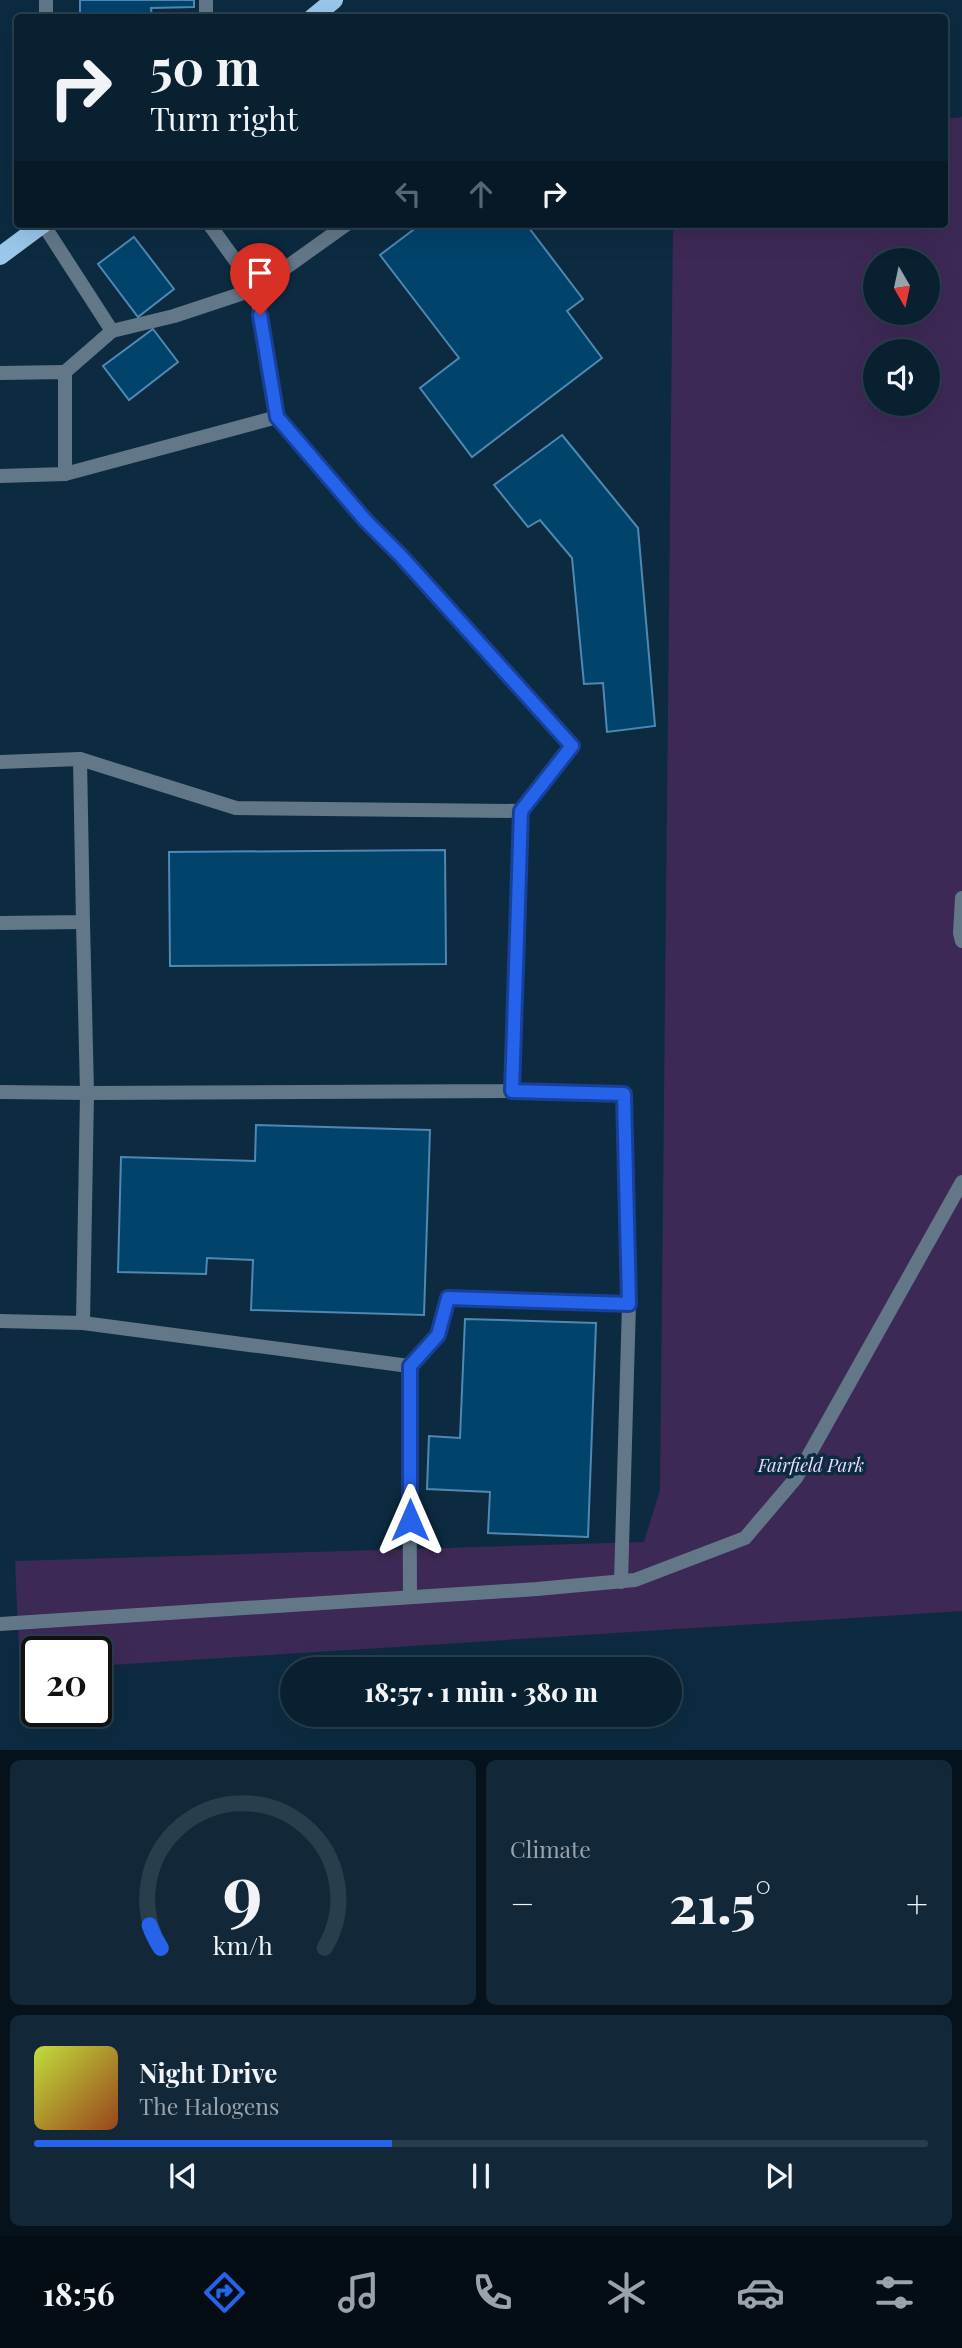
<!DOCTYPE html>
<html lang="en">
<head>
<meta charset="utf-8">
<style>
	body { margin:0; font-family:"Playfair Display",serif; background:#122839; color:#f1f3f6; height:100vh; display:flex; flex-direction:column; font-size:26px; white-space:nowrap }
	* { box-sizing:border-box; margin:0 }
	p { font-size:23px; color:#99a3ab }
	.icon { flex:none; width:38px; height:38px; fill:none; stroke:currentColor; stroke-width:2; stroke-linecap:round; stroke-linejoin:round }
	.map { position:relative; height:1750px; overflow:hidden }
	.sheet { display:flex; flex-direction:column; gap:10px; padding:10px; background:#05121b; flex:1 }
	.sheet>* { flex:none }
	.guide { position:absolute; left:14px; top:14px; width:934px; height:214px; border-radius:7px; box-shadow:0 7px 28px #0002,0 0 0 2px #293e4d; background:#092031; color:#f1f3f6; overflow:hidden }
	.needle { width:46px; rotate:171deg }
	.tools { position:absolute; left:863px; top:248px; display:grid; gap:14px }
	.tools a { display:grid; place-items:center; width:77px; height:77px; border-radius:50%; background:#092031; box-shadow:0 7px 28px #0002,0 0 0 2px #293e4d; font-size:35px }
	.speed { position:absolute; left:21px; top:1636px; display:flex; gap:14px; font-size:35px; font-weight:700; text-align:center }
	.speed>* { display:grid; place-content:center; width:91px; height:91px; border-radius:50%; background:#092031; box-shadow:0 7px 28px #0002,0 0 0 2px #293e4d; line-height:1 }
	.speed .limit { border:4px solid #111; border-radius:10px; background:#fff; color:#111 }
	.pin { position:absolute; display:grid; place-items:center; width:60px; height:60px; color:#fff; margin:-72px -30px; border-radius:50% 50% 50% 0; rotate:-45deg; box-shadow:0 0 7px #0007 }
	.pin .icon { rotate:45deg }
	.me { position:absolute; width:77px; margin:-38px; rotate:0deg; stroke-linejoin:round; filter:drop-shadow(0 0 5px #0008) }
	.turn { display:flex; align-items:center; gap:24px; height:147px; padding:0 21px; font-size:32px }
	.turn .icon { width:91px; height:91px; stroke-width:2.5 }
	.turn b { display:block; font-size:49px; line-height:60px }
	.lanes { display:flex; align-items:center; height:66px; padding:0 21px; background:#0003; justify-content:center; gap:35px; direction:ltr }
	.lanes .off { opacity:.35 }
	.big { font-size:52px; font-weight:800; line-height:1.1 }
	.sheet .card { flex:1; display:flex; flex-direction:column; justify-content:center; gap:10px; min-width:0; padding:0 24px; border-radius:10px; background:#122839 }
	.sheet .dial { align-items:center; gap:0 }
	.dial svg { height:182px; overflow:visible; fill:none; stroke:#293e4d; stroke-width:7; stroke-linecap:round; text-anchor:middle }
	.dial text { fill:#f1f3f6; stroke:none }
	.song { display:flex; align-items:center; gap:21px }
	.cover { width:84px; height:84px; border-radius:10px; background:linear-gradient(135deg,hsl(70 70% 55%),hsl(20 70% 35%)) }
	.played { height:7px; border-radius:4px; background:linear-gradient(90deg,#2563eb 40%,#293e4d 40%) }
	.keys { display:flex; justify-content:space-around; direction:ltr }
	.heat { display:flex; justify-content:space-between; align-items:center; font-size:38px; direction:ltr }
	.sheet .tiles { flex:1; display:grid; gap:10px; grid-template-columns:1fr 1fr }
	.card:last-child { grid-column:span 2 }
	.trip { position:absolute; left:280px; top:1657px; width:402px; height:70px; border-radius:35px; background:#092031; box-shadow:0 7px 28px #0002,0 0 0 2px #293e4d; font-weight:800; line-height:70px; text-align:center }
	.menu { display:flex; height:112px; justify-content:space-around; align-items:center; background:#040d14; color:#99a3ab }
	.menu .icon { width:49px; height:49px }
	.menu .selected { color:#2563eb }
	.menu b { font-size:32px; color:#f1f3f6 }
	.map>svg:first-child { display:block }
	.green { fill:#3d2956; fill-rule:evenodd }
	.building { fill:#00436b; stroke:#4e88b3; stroke-width:2 }
	.lines { fill:none; stroke-linecap:round; stroke-linejoin:round }
	.service { stroke:#627889; stroke-width:14 }
	.primary { stroke:#9ac7eb; stroke-width:18 }
	.route-casing { stroke:#184099; stroke-width:18 }
	.route { stroke:#2563eb; stroke-width:12 }
	.labels { text-anchor:middle; stroke-width:7; stroke-linejoin:round; paint-order:stroke }
	.park-label { font-size:18px; font-style:italic; fill:#e9ddfd; stroke:#0c2b41 }
</style>
</head>
<body>
<div class="map">
<svg width="962" height="1750" viewBox="0 0 962 1750">
	<rect width="100%" height="100%" fill="#0c2b41"/>
	<!-- green -->
	<path class="green" d="M962 117V1611L96 1666V1652H37V1671L20 1672 15 1561 644 1542 660 1490 673 224H945V119ZM875 261H928V313H875ZM875 352H928V404H875Z"/>
	<!-- building -->
	<g class="building">
		<path d="M80 0H194V7L151 8 152 18H80Z"/>
		<path d="M421 224H526L583 299 567 311 602 358 472 457 420 388 459 358 380 255Z"/>
		<path d="M134 237 174 289 138 317 98 264Z"/>
		<path d="M153 329 178 362 129 400 103 366Z"/>
		<path d="M562 435 638 528 655 726 607 732 603 683 584 684 572 558 540 520 528 527 494 485Z"/>
		<path d="M445 850 446 964 170 966 169 852Z"/>
		<path d="M256 1125 430 1130 424 1315 251 1310 253 1260 207 1258 206 1274 118 1272 121 1157 255 1161Z"/>
		<path d="M465 1319 596 1323 588 1537 488 1533 490 1492 427 1489 429 1436 460 1438Z"/>
	</g>
	<g class="lines">
		<!-- service -->
		<g class="service">
			<path d="M46 0V18"/>
			<path d="M206 0V18"/>
			<path d="M43 224 112 331 174 316 256 289 277 417 65 474"/>
			<path d="M209 224 256 289 347 224"/>
			<path d="M65 372 112 331"/>
			<path d="M0 373 65 372V474L0 476"/>
			<path d="M277 417C373 529 473 637 572 746L521 811"/>
			<path d="M0 762 80 759 236 808 521 811 512 1091 87 1093 83 922"/>
			<path d="M962 898 960 933 962 941"/>
			<path d="M0 923 83 922 80 759"/>
			<path d="M512 1091 623 1094 629 1304"/>
			<path d="M0 1092 87 1093 83 1323 0 1321"/>
			<path d="M83 1323 409 1366"/>
			<path d="M410 1597 409 1366 438 1335 448 1298 629 1304 621 1582"/>
			<path d="M0 1624 537 1589 635 1580 745 1538 796 1478 962 1182"/>
		</g>
		<!-- primary -->
		<g class="primary">
			<path d="M312 18 334 0"/>
			<path d="M0 256 43 224"/>
		</g>
	</g>
	<g class="lines">
		<defs>
			<path id="route" d="M260 315 277 417 366 521 401 556 572 746 521 811 512 1091 624 1094 629 1304 448 1298 438 1335 410 1366V1520"/>
		</defs>
		<!-- route casing -->
		<use href="#route" class="route-casing"/>
		<!-- route -->
		<use href="#route" class="route"/>
	</g>
	<g class="labels">
		<!-- park labels -->
		<g class="park-label">
			<text x="811" y="1472">Fairfield Park</text>
		</g>
	</g>
</svg>
<div class="tools">
<a><svg class="needle" viewBox="-14 -14 28 28"><path d="M0-13l5 13h-10z" fill="#e53935"/><path d="M0 13l5-13h-10z" fill="#99a3ab"/></svg></a>
<a><svg class="icon" aria-label="sound" viewBox="0 0 24 24"><path d="M4 9h4l5-4v14l-5-4H4zM17 9q2 3 0 6"/></svg></a>
</div>
<div class="speed"><div class="limit">20</div></div>
<div class="pin" style="left:260px;top:315px;background:#d93025"><svg class="icon" aria-label="arrive" viewBox="0 0 24 24"><path d="M6 21V4h12l-3 4 3 4H6"/></svg></div>
<svg class="me" style="left:410px;top:1520px" viewBox="-20 -20 40 40"><path d="M0-17L14 15 0 8-14 15z" fill="#2563eb" stroke="#fff" stroke-width="4"/></svg>
<div class="trip">18:57 · 1 min · 380 m</div>
<div class="guide">
<div class="turn"><svg class="icon" aria-label="right" viewBox="0 0 24 24"><path d="M7 20v-9h11M14 6l5 5-5 5"/></svg><div><b>50 m</b>Turn right</div></div>
<div class="lanes"><svg class="icon off" aria-label="left" viewBox="0 0 24 24"><path d="M17 20v-9H6M10 6l-5 5 5 5"/></svg><svg class="icon off" aria-label="ahead" viewBox="0 0 24 24"><path d="M12 20V5M6 11l6-6 6 6"/></svg><svg class="icon" aria-label="right" viewBox="0 0 24 24"><path d="M7 20v-9h11M14 6l5 5-5 5"/></svg></div>
</div>
</div>
<section class="sheet">
<div class="tiles">
<div class="card dial"><svg viewBox="0 0 100 80">
<path d="M14 69A42 42 0 1 1 86 69"/>
<path d="M14 69A42 42 0 0 1 9 59" stroke="#2563eb"/>
<text x="50" y="56" font-size="32" font-weight="700">9</text>
<text x="50" y="72" font-size="11">km/h</text>
</svg></div>
<div class="card"><p>Climate</p>
<div class="heat"><a>−</a><b class="big">21.5°</b><a>+</a></div>
</div>
<div class="card">
<div class="song"><i class="cover"></i><div><b>Night Drive</b><p>The Halogens</p></div></div>
<div class="played"></div>
<div class="keys"><svg class="icon" aria-label="previous" viewBox="0 0 24 24"><path d="M18 5L8 12l10 7zM5 5v14"/></svg><svg class="icon" aria-label="pause" viewBox="0 0 24 24"><path d="M8 5v14M16 5v14"/></svg><svg class="icon" aria-label="next" viewBox="0 0 24 24"><path d="M6 5l10 7-10 7zM19 5v14"/></svg></div>
</div>
</div>
</section>
<nav class="menu">
<b>18:56</b>
<svg class="icon selected" aria-label="directions" viewBox="0 0 24 24"><path d="M12 3l9 9-9 9-9-9zM9 14v-3h6M13 9l2 2-2 2"/></svg>
<svg class="icon" aria-label="music" viewBox="0 0 24 24"><path d="M9 18V5l10-2v13"/><circle cx="6" cy="18" r="3"/><circle cx="16" cy="16" r="3"/></svg>
<svg class="icon" aria-label="phone" viewBox="0 0 24 24"><path d="M5 4h4l2 5-3 2q2 4 5 5l2-3 5 2v4C11 20 4 13 5 4z"/></svg>
<svg class="icon" aria-label="climate" viewBox="0 0 24 24"><path d="M12 3v18M4 7l16 10M4 17L20 7"/></svg>
<svg class="icon" aria-label="car" viewBox="0 0 24 24"><path d="M5 17H2v-5l4-1 3-4h7l3 4 3 1v5h-3M9 17h6M6 11h13"/><circle cx="7" cy="17" r="2"/><circle cx="17" cy="17" r="2"/></svg>
<svg class="icon" aria-label="filters" viewBox="0 0 24 24"><path d="M4 7h16M4 17h16"/><circle cx="9" cy="7" r="2"/><circle cx="15" cy="17" r="2"/></svg>
</nav>
</body>
</html>
